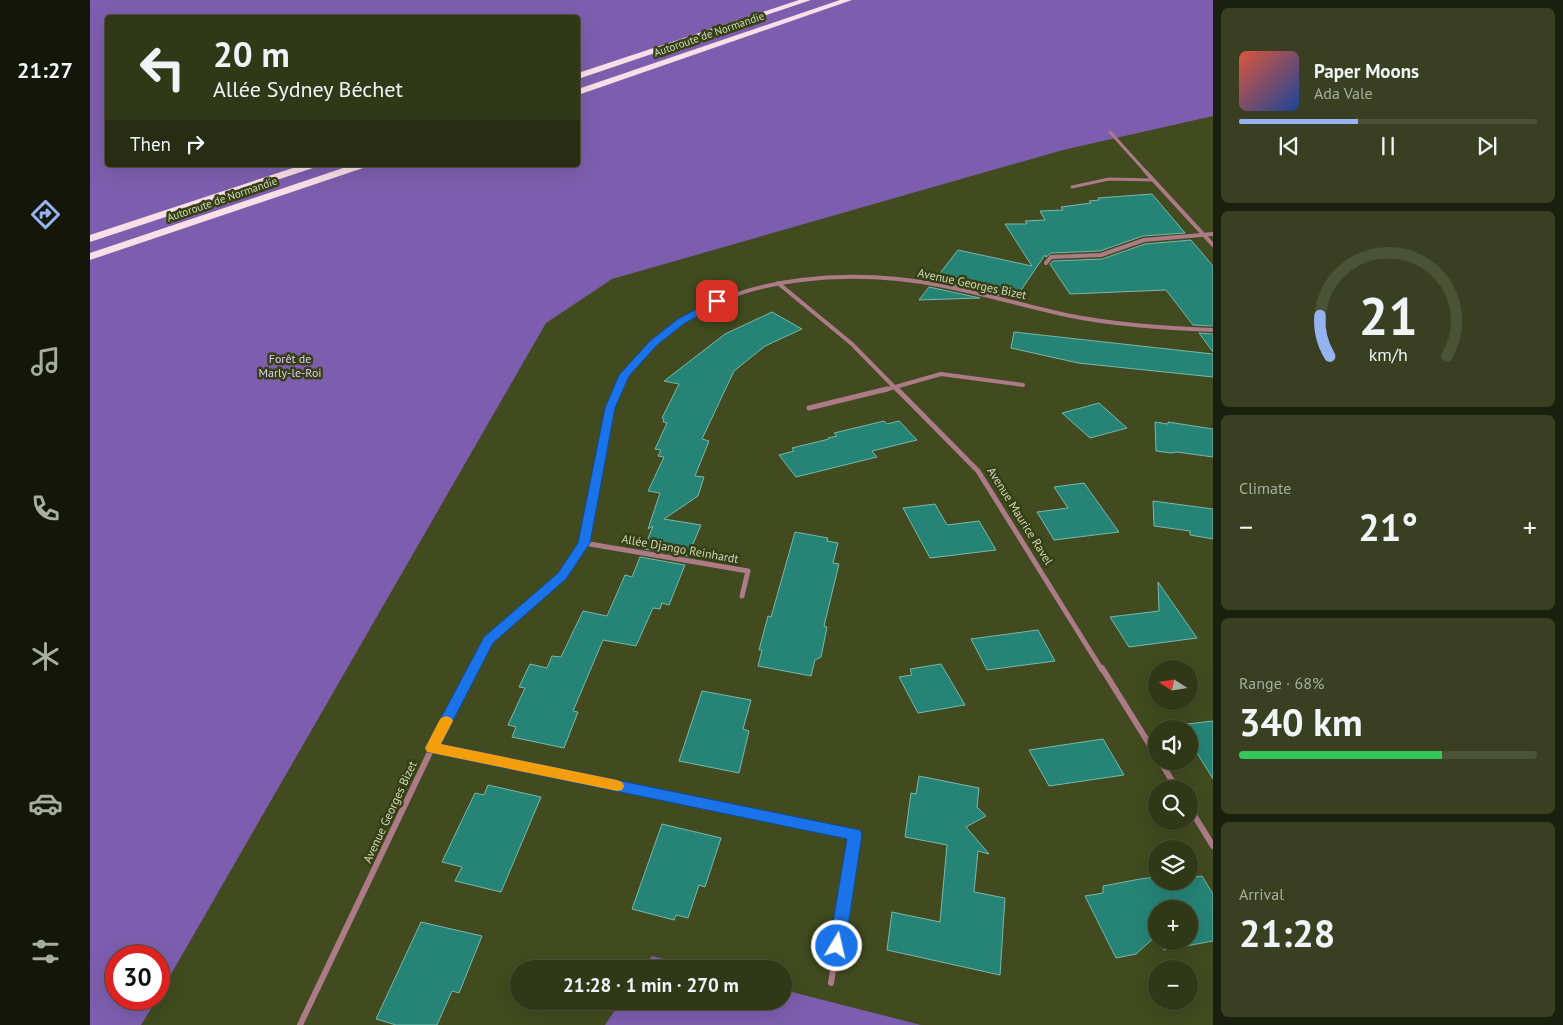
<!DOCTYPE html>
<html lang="en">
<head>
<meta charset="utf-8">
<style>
	body { margin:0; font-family:"PT Sans",sans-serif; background:#393f20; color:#f1f3f6; height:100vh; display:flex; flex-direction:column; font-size:19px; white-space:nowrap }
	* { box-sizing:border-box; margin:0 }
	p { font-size:16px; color:#a8aca1 }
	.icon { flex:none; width:28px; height:28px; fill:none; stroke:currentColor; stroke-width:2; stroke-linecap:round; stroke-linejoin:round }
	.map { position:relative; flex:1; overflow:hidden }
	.side { display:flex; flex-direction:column; gap:8px; padding:8px; background:#1b1f0d; width:350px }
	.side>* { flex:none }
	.top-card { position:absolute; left:15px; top:15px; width:475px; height:152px; border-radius:5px; box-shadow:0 5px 20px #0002,0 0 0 1px #4c5236; background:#313817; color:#f1f3f6; overflow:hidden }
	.needle { width:32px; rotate:282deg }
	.buttons { position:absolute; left:1058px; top:660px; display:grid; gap:10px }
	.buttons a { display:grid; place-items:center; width:50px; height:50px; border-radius:50%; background:#313817; box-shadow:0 5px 20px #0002,0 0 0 1px #4c5236; font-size:25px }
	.speed { position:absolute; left:15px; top:945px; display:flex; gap:10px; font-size:25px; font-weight:700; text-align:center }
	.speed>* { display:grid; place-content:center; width:65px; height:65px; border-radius:50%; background:#313817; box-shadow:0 5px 20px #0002,0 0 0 1px #4c5236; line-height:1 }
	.speed .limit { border:8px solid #d22; background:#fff; color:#111 }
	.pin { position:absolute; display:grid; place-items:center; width:42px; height:42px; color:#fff; margin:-21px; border-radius:10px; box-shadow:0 2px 8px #0006 }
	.me { position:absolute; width:55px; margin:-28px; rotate:9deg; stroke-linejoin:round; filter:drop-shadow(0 0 4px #0008) }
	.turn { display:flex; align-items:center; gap:18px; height:105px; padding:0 25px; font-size:22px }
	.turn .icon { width:65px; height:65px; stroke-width:2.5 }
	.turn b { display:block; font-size:35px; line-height:42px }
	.then { display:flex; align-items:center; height:48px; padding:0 25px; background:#0003; gap:10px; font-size:19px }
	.big { font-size:38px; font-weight:800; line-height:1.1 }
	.side .widget { flex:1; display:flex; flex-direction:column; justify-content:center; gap:8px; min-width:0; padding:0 18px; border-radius:8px; background:#393f20 }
	.side .dial { align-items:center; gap:0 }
	.dial svg { height:130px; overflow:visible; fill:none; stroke:#4c5236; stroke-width:7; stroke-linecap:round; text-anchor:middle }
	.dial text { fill:#f1f3f6; stroke:none }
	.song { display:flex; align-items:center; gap:15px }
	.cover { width:60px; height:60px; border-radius:8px; background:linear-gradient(135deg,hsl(10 70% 55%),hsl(220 70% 35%)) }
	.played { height:5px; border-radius:2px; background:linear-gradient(90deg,#95b2f1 40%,#4c5236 40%) }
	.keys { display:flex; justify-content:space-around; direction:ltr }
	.heat { display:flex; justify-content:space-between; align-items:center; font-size:28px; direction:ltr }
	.charge { height:8px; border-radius:4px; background:linear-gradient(90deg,#34c759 68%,#4c5236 0) }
	.trip { position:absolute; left:420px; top:960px; width:282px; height:50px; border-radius:25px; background:#313817; box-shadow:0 5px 20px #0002,0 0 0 1px #4c5236; font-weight:800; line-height:50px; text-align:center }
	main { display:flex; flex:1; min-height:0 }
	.tab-bar { display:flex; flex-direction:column; width:90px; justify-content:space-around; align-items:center; background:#141609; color:#a8aca1 }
	.tab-bar .icon { width:35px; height:35px }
	.tab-bar .active { color:#95b2f1 }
	.tab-bar b { font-size:22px; color:#f1f3f6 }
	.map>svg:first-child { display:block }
	.green { fill:#7d5eae; fill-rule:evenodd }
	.building { fill:#258476; stroke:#79b8ab }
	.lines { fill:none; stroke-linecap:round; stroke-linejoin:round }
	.service { stroke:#ad7a88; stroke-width:3 }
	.minor-far3 { stroke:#ad7a88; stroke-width:3 }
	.minor-far2 { stroke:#ad7a88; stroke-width:4 }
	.minor-far1 { stroke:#ad7a88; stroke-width:5 }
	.minor { stroke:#ad7a88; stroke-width:6 }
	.motorway { fill:#f9dfe6; fill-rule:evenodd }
	.route { fill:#1a73e8; stroke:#114b97 }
	.slow { fill:#f59e0b }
	.labels { text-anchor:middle; stroke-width:5; stroke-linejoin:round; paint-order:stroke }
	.far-street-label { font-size:11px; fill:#cfd7be; stroke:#374014 }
	.street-label { font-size:12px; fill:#cfd7be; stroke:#374014 }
	.park-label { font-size:12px; fill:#dcf; stroke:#374014 }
</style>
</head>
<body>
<main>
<nav class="tab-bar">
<b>21:27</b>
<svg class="icon active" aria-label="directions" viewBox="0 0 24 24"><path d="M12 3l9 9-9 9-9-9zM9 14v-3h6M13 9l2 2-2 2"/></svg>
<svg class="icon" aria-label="music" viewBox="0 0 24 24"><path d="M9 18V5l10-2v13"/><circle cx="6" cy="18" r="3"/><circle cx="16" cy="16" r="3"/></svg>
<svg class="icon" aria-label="phone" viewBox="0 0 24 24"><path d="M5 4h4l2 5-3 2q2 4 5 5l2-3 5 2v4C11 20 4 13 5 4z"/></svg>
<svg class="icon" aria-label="climate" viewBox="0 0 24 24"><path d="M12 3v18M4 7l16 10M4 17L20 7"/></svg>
<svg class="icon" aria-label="car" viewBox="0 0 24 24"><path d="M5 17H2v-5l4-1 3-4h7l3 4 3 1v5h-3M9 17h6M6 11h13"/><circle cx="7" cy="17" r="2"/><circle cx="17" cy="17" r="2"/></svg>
<svg class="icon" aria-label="filters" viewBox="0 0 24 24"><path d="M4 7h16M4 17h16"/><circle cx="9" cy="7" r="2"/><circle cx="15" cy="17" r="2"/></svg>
</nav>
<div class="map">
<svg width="1123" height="1025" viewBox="0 0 1123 1025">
	<rect width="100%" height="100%" fill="#414b1f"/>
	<!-- green -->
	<g class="green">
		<path d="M0 0H1123V116L973 150 522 279 456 323 69 995V956H26V999H67L51 1025H0ZM18 18H488V165H18Z"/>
		<path d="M562 956 613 969H553Z"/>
		<path d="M694 990 831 1025H515L531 1001H694Z"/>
	</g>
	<!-- building -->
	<g class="building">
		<path d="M1062 194 1095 233 1053 236 1010 251 961 253 956 257 955 255 927 296 917 297 844 281 868 250 942 266 915 224H937L935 221 955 220 950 211 973 210 971 207 1001 203 999 201 1009 200 1008 198Z"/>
		<path d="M1101 240 1123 266V326L1103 325 1076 290 980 294 960 264 963 261 1012 259 1055 244Z"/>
		<path d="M839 287 853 290 890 298 829 300Z"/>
		<path d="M682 312 712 329 675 346 644 371 612 439 619 441 605 476 614 477 608 496 574 519 611 525 598 556 554 549 563 526 558 529 570 493 558 491 574 457 568 456 571 450 565 449 577 423 573 422 574 419 572 418 589 384 574 381 635 334Z"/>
		<path d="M924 332 1123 354V377L988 363 921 348Z"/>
		<path d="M1109 333 1123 334V352Z"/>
		<path d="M1009 403 1037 428 1000 438 972 413Z"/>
		<path d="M794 421 797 424 809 421 827 440 782 451 787 457 706 477 689 455 704 451 702 448 739 439 738 438 747 436 744 433Z"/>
		<path d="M1065 422 1078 424V422L1123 429V457L1087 452 1081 453 1066 451Z"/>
		<path d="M994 483 1029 532 964 540 947 512 978 508 964 487Z"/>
		<path d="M1063 501 1123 509V539L1100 535V531L1064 526Z"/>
		<path d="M845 504 857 525 889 521 906 550 840 558 813 508Z"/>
		<path d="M705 532 738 538 737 541 748 543 743 563 749 564 734 626 737 627 731 657 725 660 721 676 668 666 672 650H669L678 616 681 617Z"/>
		<path d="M550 557 595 565 579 605 572 603 570 609 563 608 546 646 513 640 483 711 488 712 474 748 422 737 426 727 418 725 435 688 429 687 440 664 457 668 462 656 471 657 493 611 517 616 535 575 542 577Z"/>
		<path d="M1068 582 1107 638 1039 647 1020 617 1069 611Z"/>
		<path d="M948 630 965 661 897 670 881 639Z"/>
		<path d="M851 664 875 705 828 713 809 677 822 675 820 669Z"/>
		<path d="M612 691 661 700 653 729 659 731 649 773 589 761Z"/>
		<path d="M1123 721V779L1099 740V729H1092L1089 725Z"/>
		<path d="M1013 739 1034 775 959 786 939 750Z"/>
		<path d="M829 776 889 788 887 807 896 816 876 827 899 854 888 851 884 892 915 898 910 975 797 950 802 912 850 922 857 845 815 837 821 793 826 794Z"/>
		<path d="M398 785 451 797 411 892 365 881 372 867 352 862 385 793 394 795Z"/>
		<path d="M572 824 631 838 615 887 609 885 598 918 586 915 584 920 542 909Z"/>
		<path d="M1112 876 1123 894V941L1074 950 1069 941H1099V909H1066V936L1046 954 1026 958 995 896 1013 893V886L1050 879 1066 877V881H1099V878Z"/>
		<path d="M331 922 392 936 369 993 362 991 347 1025H306L286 1019Z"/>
	</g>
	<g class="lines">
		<!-- service -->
		<path class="service" d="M982 187 1019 179 1064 180"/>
		<!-- minor-far3 -->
		<path class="minor-far3" d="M1020 132 1056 172"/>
		<!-- minor-far2 -->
		<g class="minor-far2">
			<path d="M1055 171 1123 245"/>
			<path d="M956 263 961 257 1011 255 1054 240 1123 234"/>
			<path d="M688 283 762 344 808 391"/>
			<path d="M528 391C538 366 558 348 579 331 651 272 767 269 854 286 895 294 935 306 976 315 1025 325 1074 328 1123 330"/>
			<path d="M791 391 851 374 933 385"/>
		</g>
		<!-- minor-far1 -->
		<g class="minor-far1">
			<path d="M807 389 888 471 1012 670"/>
			<path d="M719 408 797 389"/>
			<path d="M494 543 658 571 652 596"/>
			<path d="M383 670 398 641 472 576 494 543 520 409 528 389"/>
		</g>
		<!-- minor -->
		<g class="minor">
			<path d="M1012 668 1066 755"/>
			<path d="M342 748 765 834 741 983"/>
			<path d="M1070 761 1087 789"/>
			<path d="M1099 807 1123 846"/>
			<path d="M210 1025 342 748 384 668"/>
		</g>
		<!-- motorway -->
		<g class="motorway">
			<path d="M709 0H721L488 79V73Z"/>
			<path d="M750 0H762L488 95V89Z"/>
			<path d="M212 165H227L226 167 0 242V235Z"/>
			<path d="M262 165H277L276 167 0 260V253Z"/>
		</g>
	</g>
	<!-- route -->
	<path class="route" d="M627 298 632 301 631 303 595 323 567 345 539 376 525 408 500 543 476 579 403 643 351 744 770 830 772 834 755 946 753 951 747 953 742 951 739 946 757 839 342 753 337 752 335 748 394 637 468 573 488 543 515 408 529 375 560 341 588 319Z"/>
	<!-- slow -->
	<path class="slow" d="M356 716 361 718 363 721 351 744 527 780 532 782 534 786 532 790 527 791 337 752 335 748 349 721 351 718Z"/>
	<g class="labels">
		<!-- far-street labels -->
		<g class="far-street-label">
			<text transform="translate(619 34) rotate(-19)" y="4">Autoroute de Normandie</text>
			<text transform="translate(132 199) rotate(-19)" y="4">Autoroute de Normandie</text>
		</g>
		<!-- street labels -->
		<g class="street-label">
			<text transform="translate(882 284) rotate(12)" y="4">Avenue Georges Bizet</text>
			<text transform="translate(930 516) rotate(58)" y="4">Avenue Maurice Ravel</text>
			<text transform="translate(590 549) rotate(10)" y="4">Allée Django Reinhardt</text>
			<text transform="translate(300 812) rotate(-65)" y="4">Avenue Georges Bizet</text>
		</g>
		<!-- park labels -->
		<g class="park-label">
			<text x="200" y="363">Forêt de<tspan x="200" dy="14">Marly-le-Roi</tspan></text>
		</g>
	</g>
</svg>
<div class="buttons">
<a><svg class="needle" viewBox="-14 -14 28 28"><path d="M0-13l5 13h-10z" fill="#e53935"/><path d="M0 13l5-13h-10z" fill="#a8aca1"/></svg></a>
<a><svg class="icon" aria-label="sound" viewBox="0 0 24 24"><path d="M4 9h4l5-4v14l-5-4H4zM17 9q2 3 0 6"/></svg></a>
<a><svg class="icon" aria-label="search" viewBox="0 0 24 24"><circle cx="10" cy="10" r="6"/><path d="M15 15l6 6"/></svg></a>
<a><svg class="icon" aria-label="layers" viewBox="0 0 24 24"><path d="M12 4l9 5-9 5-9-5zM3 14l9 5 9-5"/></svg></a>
<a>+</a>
<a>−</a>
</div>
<div class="speed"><div class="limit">30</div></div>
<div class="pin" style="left:627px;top:301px;background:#d93025"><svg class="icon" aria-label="arrive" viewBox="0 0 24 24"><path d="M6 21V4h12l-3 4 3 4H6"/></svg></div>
<svg class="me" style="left:747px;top:946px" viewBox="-20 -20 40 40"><circle r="17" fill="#1a73e8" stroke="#fff" stroke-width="3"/><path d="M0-11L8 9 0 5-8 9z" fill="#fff"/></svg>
<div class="trip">21:28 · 1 min · 270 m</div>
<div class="top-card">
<div class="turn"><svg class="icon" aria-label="left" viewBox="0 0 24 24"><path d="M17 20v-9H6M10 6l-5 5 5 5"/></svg><div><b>20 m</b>Allée Sydney Béchet</div></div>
<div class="then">Then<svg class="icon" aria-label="right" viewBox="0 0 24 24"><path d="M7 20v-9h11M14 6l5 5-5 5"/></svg></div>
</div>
</div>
<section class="side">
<div class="widget">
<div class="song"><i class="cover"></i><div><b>Paper Moons</b><p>Ada Vale</p></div></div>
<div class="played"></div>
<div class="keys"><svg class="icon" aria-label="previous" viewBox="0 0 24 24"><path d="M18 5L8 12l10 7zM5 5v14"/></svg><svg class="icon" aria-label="pause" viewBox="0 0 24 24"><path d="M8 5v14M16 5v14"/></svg><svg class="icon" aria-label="next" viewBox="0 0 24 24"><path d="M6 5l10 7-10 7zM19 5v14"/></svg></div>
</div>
<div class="widget dial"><svg viewBox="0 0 100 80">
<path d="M14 69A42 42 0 1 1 86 69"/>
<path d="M14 69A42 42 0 0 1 8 44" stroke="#95b2f1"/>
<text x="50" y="56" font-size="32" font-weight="700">21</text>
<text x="50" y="72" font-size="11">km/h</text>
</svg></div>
<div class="widget"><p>Climate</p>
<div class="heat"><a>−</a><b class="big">21°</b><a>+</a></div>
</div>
<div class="widget"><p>Range · 68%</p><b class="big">340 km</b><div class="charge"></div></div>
<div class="widget"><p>Arrival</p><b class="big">21:28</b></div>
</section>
</main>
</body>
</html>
